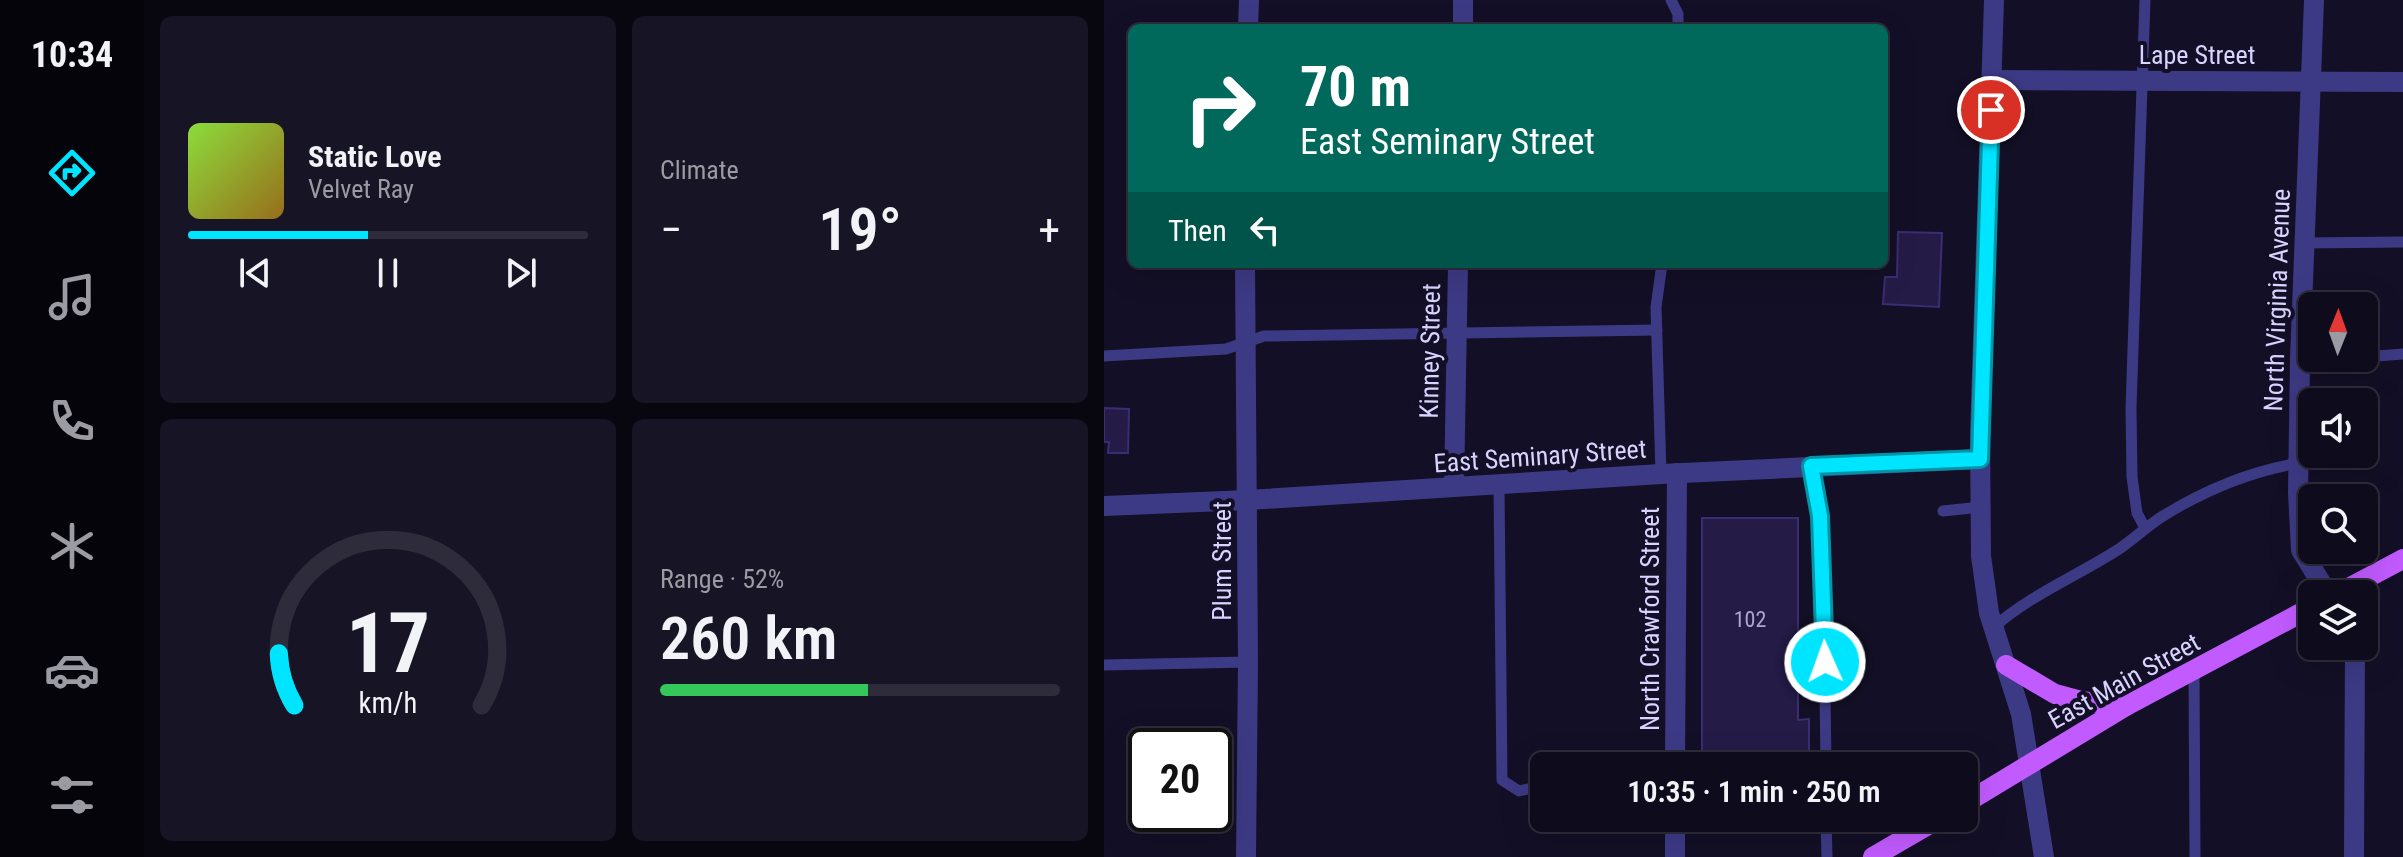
<!DOCTYPE html>
<html lang="en">
<head>
<meta charset="utf-8">
<style>
	body { margin:0; font-family:"Roboto Condensed",sans-serif; background:#171425; color:#f1f3f6; height:100vh; display:flex; flex-direction:column; font-size:30px; white-space:nowrap }
	* { box-sizing:border-box; margin:0 }
	p { font-size:26px; color:#9b9ba3 }
	.icon { flex:none; width:44px; height:44px; fill:none; stroke:currentColor; stroke-width:2; stroke-linecap:round; stroke-linejoin:round }
	.map { position:relative; flex:1; overflow:hidden }
	.panel { display:flex; flex-direction:column; gap:16px; padding:16px; background:#08060f; width:960px }
	.panel>* { flex:none }
	.banner { position:absolute; left:24px; top:24px; width:760px; height:244px; border-radius:12px; box-shadow:0 8px 32px #0002,0 0 0 2px #2e2b3b; background:#00695c; color:#fff; overflow:hidden }
	.needle { width:52px; rotate:1deg }
	.buttons { position:absolute; left:1194px; top:292px; display:grid; gap:16px }
	.buttons a { display:grid; place-items:center; width:80px; height:80px; border-radius:12px; background:#0e0b1c; box-shadow:0 8px 32px #0002,0 0 0 2px #2e2b3b; font-size:40px }
	.speed { position:absolute; left:24px; top:728px; display:flex; gap:16px; font-size:40px; font-weight:700; text-align:center }
	.speed>* { display:grid; place-content:center; width:104px; height:104px; border-radius:50%; background:#0e0b1c; box-shadow:0 8px 32px #0002,0 0 0 2px #2e2b3b; line-height:1 }
	.speed .limit { border:4px solid #111; border-radius:12px; background:#fff; color:#111 }
	.pin { position:absolute; display:grid; place-items:center; width:68px; height:68px; color:#fff; margin:-34px; border:4px solid #fff; border-radius:50%; box-shadow:0 2px 8px #0007 }
	.me { position:absolute; width:88px; margin:-44px; rotate:358deg; stroke-linejoin:round; filter:drop-shadow(0 0 6px #0008) }
	.turn { display:flex; align-items:center; gap:28px; height:168px; padding:0 40px; font-size:36px }
	.turn .icon { width:104px; height:104px; stroke-width:2.5 }
	.turn b { display:block; font-size:56px; line-height:68px }
	.then { display:flex; align-items:center; height:76px; padding:0 40px; background:#0003; gap:16px; font-size:30px }
	.big { font-size:60px; font-weight:600; line-height:1.1 }
	.panel .tile { flex:1; display:flex; flex-direction:column; justify-content:center; gap:12px; min-width:0; padding:0 28px; border-radius:12px; background:#171425 }
	.panel .dial { align-items:center; gap:0 }
	.dial svg { height:208px; overflow:visible; fill:none; stroke:#2e2b3b; stroke-width:7; stroke-linecap:round; text-anchor:middle }
	.dial text { fill:#f1f3f6; stroke:none }
	.song { display:flex; align-items:center; gap:24px }
	.cover { width:96px; height:96px; border-radius:12px; background:linear-gradient(135deg,hsl(90 70% 55%),hsl(40 70% 35%)) }
	.played { height:8px; border-radius:4px; background:linear-gradient(90deg,#00e5ff 45%,#2e2b3b 45%) }
	.keys { display:flex; justify-content:space-around; direction:ltr }
	.heat { display:flex; justify-content:space-between; align-items:center; font-size:44px; direction:ltr }
	.charge { height:12px; border-radius:6px; background:linear-gradient(90deg,#34c759 52%,#2e2b3b 0) }
	.panel .tiles { flex:1; display:grid; gap:16px; grid-template-columns:repeat(2,1fr) }
	.trip { position:absolute; left:426px; top:752px; width:448px; height:80px; border-radius:12px; background:#0e0b1c; box-shadow:0 8px 32px #0002,0 0 0 2px #2e2b3b; font-weight:600; line-height:80px; text-align:center }
	main { display:flex; flex:1; min-height:0 }
	.tab-bar { display:flex; flex-direction:column; width:144px; justify-content:space-around; align-items:center; background:#06040b; color:#9b9ba3 }
	.tab-bar .icon { width:56px; height:56px }
	.tab-bar .current { color:#00e5ff }
	.tab-bar b { font-size:36px; color:#f1f3f6 }
	.map>svg:first-child { display:block }
	.building { fill:#241b47; stroke:#3b2d73; stroke-width:2 }
	.lines { fill:none; stroke-linecap:round; stroke-linejoin:round }
	.service { stroke:#3d3a85; stroke-width:11 }
	.minor { stroke:#3d3a85; stroke-width:20 }
	.primary { stroke:#c25bff; stroke-width:20 }
	.route-casing { stroke:#0095a6; stroke-width:20 }
	.route { stroke:#00e5ff; stroke-width:14 }
	.labels { text-anchor:middle; stroke-width:8; stroke-linejoin:round; paint-order:stroke }
	.number-label { font-size:22px; fill:#aca6d1 }
	.street-label { font-size:26px; fill:#d9d4ff; stroke:#130f26 }
</style>
</head>
<body>
<main>
<nav class="tab-bar">
<b>10:34</b>
<svg class="icon current" aria-label="directions" viewBox="0 0 24 24"><path d="M12 3l9 9-9 9-9-9zM9 14v-3h6M13 9l2 2-2 2"/></svg>
<svg class="icon" aria-label="music" viewBox="0 0 24 24"><path d="M9 18V5l10-2v13"/><circle cx="6" cy="18" r="3"/><circle cx="16" cy="16" r="3"/></svg>
<svg class="icon" aria-label="phone" viewBox="0 0 24 24"><path d="M5 4h4l2 5-3 2q2 4 5 5l2-3 5 2v4C11 20 4 13 5 4z"/></svg>
<svg class="icon" aria-label="climate" viewBox="0 0 24 24"><path d="M12 3v18M4 7l16 10M4 17L20 7"/></svg>
<svg class="icon" aria-label="car" viewBox="0 0 24 24"><path d="M5 17H2v-5l4-1 3-4h7l3 4 3 1v5h-3M9 17h6M6 11h13"/><circle cx="7" cy="17" r="2"/><circle cx="17" cy="17" r="2"/></svg>
<svg class="icon" aria-label="filters" viewBox="0 0 24 24"><path d="M4 7h16M4 17h16"/><circle cx="9" cy="7" r="2"/><circle cx="15" cy="17" r="2"/></svg>
</nav>
<section class="panel">
<div class="tiles">
<div class="tile">
<div class="song"><i class="cover"></i><div><b>Static Love</b><p>Velvet Ray</p></div></div>
<div class="played"></div>
<div class="keys"><svg class="icon" aria-label="previous" viewBox="0 0 24 24"><path d="M18 5L8 12l10 7zM5 5v14"/></svg><svg class="icon" aria-label="pause" viewBox="0 0 24 24"><path d="M8 5v14M16 5v14"/></svg><svg class="icon" aria-label="next" viewBox="0 0 24 24"><path d="M6 5l10 7-10 7zM19 5v14"/></svg></div>
</div>
<div class="tile"><p>Climate</p>
<div class="heat"><a>−</a><b class="big">19°</b><a>+</a></div>
</div>
<div class="tile dial"><svg viewBox="0 0 100 80">
<path d="M14 69A42 42 0 1 1 86 69"/>
<path d="M14 69A42 42 0 0 1 8 49" stroke="#00e5ff"/>
<text x="50" y="56" font-size="32" font-weight="700">17</text>
<text x="50" y="72" font-size="11">km/h</text>
</svg></div>
<div class="tile"><p>Range · 52%</p><b class="big">260 km</b><div class="charge"></div></div>
</div>
</section>
<div class="map">
<svg width="1299" height="857" viewBox="0 0 1299 857">
	<rect width="100%" height="100%" fill="#130f26"/>
	<!-- building -->
	<g class="building">
		<path d="M794 232 838 233 835 307 779 304 781 277H793Z"/>
		<path d="M0 408 25 409 24 453H4L5 442H0Z"/>
		<path d="M598 518H694V720L705 719V766H598Z"/>
	</g>
	<g class="lines">
		<!-- service -->
		<g class="service">
			<path d="M567 0 574 14V28"/>
			<path d="M1201 243 1299 242"/>
			<path d="M0 356 122 349 160 336 553 330"/>
			<path d="M1260 357 1299 354"/>
			<path d="M1196 359 1240 358"/>
			<path d="M707 466C709 485 715 502 716 520 720 602 721 684 722 766"/>
			<path d="M557 474 552 307 558 264"/>
			<path d="M395 485 398 780 415 791 440 785"/>
			<path d="M839 511 877 507"/>
			<path d="M1041 528 1033 513 1028 477 1027 408 1041 0"/>
			<path d="M890 627C928 594 973 576 1015 549 1030 539 1043 526 1059 516 1101 490 1147 471 1195 463"/>
			<path d="M0 665 144 662"/>
			<path d="M1090 671 1091 857"/>
			<path d="M722 818 723 857"/>
		</g>
		<!-- minor -->
		<g class="minor">
			<path d="M890 0 876 434 877 556 885 613 917 714 940 857"/>
			<path d="M1210 0 1196 359 1194 493 1197 550 1224 594"/>
			<path d="M144 28 145 0"/>
			<path d="M359 28V0"/>
			<path d="M888 80 1299 82"/>
			<path d="M141 264 144 662 142 857"/>
			<path d="M350 487 354 264"/>
			<path d="M0 506 144 500 557 474 876 459"/>
			<path d="M571 766 573 473"/>
			<path d="M571 857V818"/>
			<path d="M1250 857 1251 646"/>
		</g>
		<!-- primary -->
		<g class="primary">
			<path d="M1233 594 1299 559"/>
			<path d="M902 665 951 694 977 701 1022 706"/>
			<path d="M860 804 1022 706 1208 607"/>
			<path d="M769 857 836 818"/>
		</g>
	</g>
	<g class="lines">
		<defs>
			<path id="route" d="M721 662 716 516 707 466 876 459 887 110"/>
		</defs>
		<!-- route casing -->
		<use href="#route" class="route-casing"/>
		<!-- route -->
		<use href="#route" class="route"/>
	</g>
	<g class="labels">
		<!-- number labels -->
		<g class="number-label">
			<text x="646" y="627">102</text>
		</g>
		<!-- street labels -->
		<g class="street-label">
			<text x="1093" y="64">Lape Street</text>
			<text transform="translate(1173 300) rotate(-88)" y="9">North Virginia Avenue</text>
			<text transform="translate(326 351) rotate(-89)" y="9">Kinney Street</text>
			<text transform="translate(436 456) rotate(-4)" y="9">East Seminary Street</text>
			<text transform="translate(118 561) rotate(-90)" y="9">Plum Street</text>
			<text transform="translate(546 619) rotate(-90)" y="9">North Crawford Street</text>
			<text transform="translate(1020 681) rotate(-29)" y="9">East Main Street</text>
		</g>
	</g>
</svg>
<div class="buttons">
<a><svg class="needle" viewBox="-14 -14 28 28"><path d="M0-13l5 13h-10z" fill="#e53935"/><path d="M0 13l5-13h-10z" fill="#9b9ba3"/></svg></a>
<a><svg class="icon" aria-label="sound" viewBox="0 0 24 24"><path d="M4 9h4l5-4v14l-5-4H4zM17 9q2 3 0 6"/></svg></a>
<a><svg class="icon" aria-label="search" viewBox="0 0 24 24"><circle cx="10" cy="10" r="6"/><path d="M15 15l6 6"/></svg></a>
<a><svg class="icon" aria-label="layers" viewBox="0 0 24 24"><path d="M12 4l9 5-9 5-9-5zM3 14l9 5 9-5"/></svg></a>
</div>
<div class="speed"><div class="limit">20</div></div>
<div class="pin" style="left:887px;top:110px;background:#d93025"><svg class="icon" aria-label="arrive" viewBox="0 0 24 24"><path d="M6 21V4h12l-3 4 3 4H6"/></svg></div>
<svg class="me" style="left:721px;top:662px" viewBox="-20 -20 40 40"><circle r="17" fill="#00e5ff" stroke="#fff" stroke-width="3"/><path d="M0-11L8 9 0 5-8 9z" fill="#fff"/></svg>
<div class="trip">10:35 · 1 min · 250 m</div>
<div class="banner">
<div class="turn"><svg class="icon" aria-label="right" viewBox="0 0 24 24"><path d="M7 20v-9h11M14 6l5 5-5 5"/></svg><div><b>70 m</b>East Seminary Street</div></div>
<div class="then">Then<svg class="icon" aria-label="left" viewBox="0 0 24 24"><path d="M17 20v-9H6M10 6l-5 5 5 5"/></svg></div>
</div>
</div>
</main>
</body>
</html>
